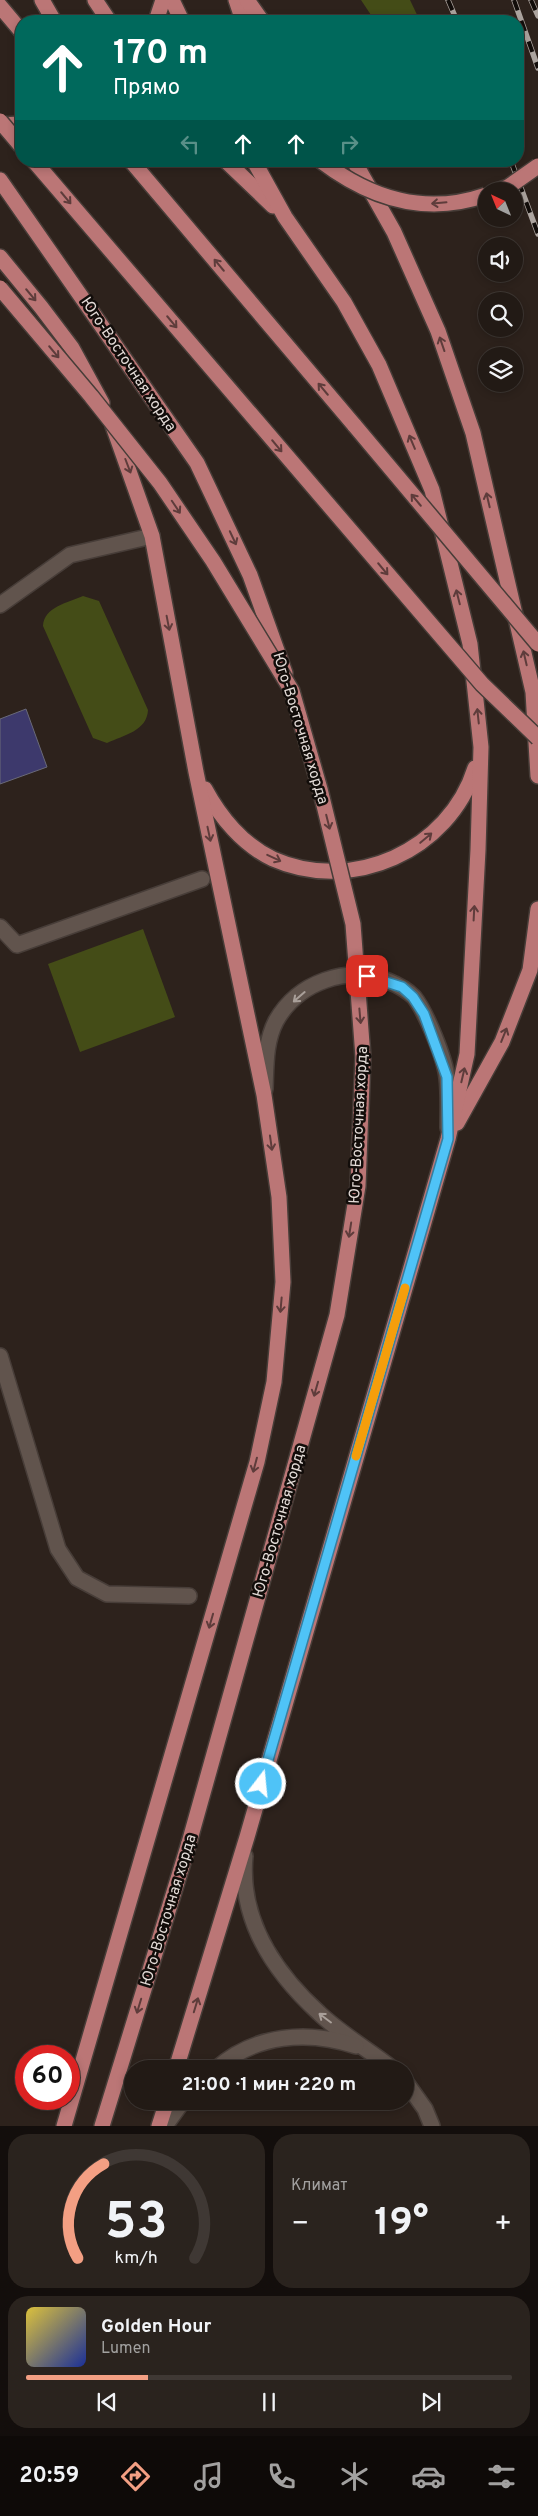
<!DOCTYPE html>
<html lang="ru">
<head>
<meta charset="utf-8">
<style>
	body { margin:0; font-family:Overpass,sans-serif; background:#2a231e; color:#f1f3f6; height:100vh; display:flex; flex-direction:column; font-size:19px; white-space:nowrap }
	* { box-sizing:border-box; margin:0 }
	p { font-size:16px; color:#a2a1a0 }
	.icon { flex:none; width:28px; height:28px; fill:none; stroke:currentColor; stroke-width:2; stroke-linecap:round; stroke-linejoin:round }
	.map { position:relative; height:2126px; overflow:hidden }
	.details { display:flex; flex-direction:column; gap:8px; padding:8px; background:#130e0c; flex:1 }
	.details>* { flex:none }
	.banner { position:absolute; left:15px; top:15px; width:509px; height:152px; border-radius:20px; box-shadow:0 2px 8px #0003,0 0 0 1px #3f3834; background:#00695c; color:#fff; overflow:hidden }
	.needle { width:32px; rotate:317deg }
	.fabs { position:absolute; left:478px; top:182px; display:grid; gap:10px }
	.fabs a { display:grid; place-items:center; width:45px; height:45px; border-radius:50%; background:#221a15; box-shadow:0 2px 8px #0003,0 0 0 1px #3f3834; font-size:25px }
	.speed { position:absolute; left:15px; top:2045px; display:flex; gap:10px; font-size:25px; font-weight:700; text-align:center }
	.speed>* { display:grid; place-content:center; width:65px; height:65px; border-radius:50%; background:#221a15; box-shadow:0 2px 8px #0003,0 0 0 1px #3f3834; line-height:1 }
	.speed .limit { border:8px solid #d22; background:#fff; color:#111 }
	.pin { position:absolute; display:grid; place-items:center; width:42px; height:42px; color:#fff; margin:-21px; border-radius:10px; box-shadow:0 2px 8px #0006 }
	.me { position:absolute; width:55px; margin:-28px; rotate:16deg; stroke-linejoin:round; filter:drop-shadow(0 0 4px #0008) }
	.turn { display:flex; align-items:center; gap:18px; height:105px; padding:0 15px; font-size:22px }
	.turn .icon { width:65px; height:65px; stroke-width:2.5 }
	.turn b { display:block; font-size:35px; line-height:42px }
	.lanes { display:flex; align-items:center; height:48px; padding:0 15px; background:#0003; justify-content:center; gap:25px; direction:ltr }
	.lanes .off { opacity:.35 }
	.big { font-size:38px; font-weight:700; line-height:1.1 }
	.details .card { flex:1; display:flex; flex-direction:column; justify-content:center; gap:8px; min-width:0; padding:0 18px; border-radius:20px; background:#2a231e }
	.details .dial { align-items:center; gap:0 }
	.dial svg { height:130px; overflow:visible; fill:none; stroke:#3f3834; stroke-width:7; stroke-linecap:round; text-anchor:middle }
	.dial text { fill:#f1f3f6; stroke:none }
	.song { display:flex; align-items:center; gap:15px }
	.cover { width:60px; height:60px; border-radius:8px; background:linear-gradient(135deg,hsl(50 70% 55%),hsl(230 70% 35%)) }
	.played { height:5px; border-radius:2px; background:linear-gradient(90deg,#f39f83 25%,#3f3834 25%) }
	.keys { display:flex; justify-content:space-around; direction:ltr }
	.heat { display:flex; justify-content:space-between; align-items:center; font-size:28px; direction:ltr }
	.details .tiles { flex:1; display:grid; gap:8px; grid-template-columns:1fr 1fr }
	.card:last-child { grid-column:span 2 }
	.trip { position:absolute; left:124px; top:2060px; width:290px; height:50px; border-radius:25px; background:#221a15; box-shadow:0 2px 8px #0003,0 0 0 1px #3f3834; font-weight:700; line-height:50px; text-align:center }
	.tab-bar { display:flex; height:80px; justify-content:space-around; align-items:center; background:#0e0a08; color:#a2a1a0 }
	.tab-bar .icon { width:35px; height:35px }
	.tab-bar .current { color:#f39f83 }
	.tab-bar b { font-size:22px; color:#f1f3f6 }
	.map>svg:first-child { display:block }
	.green { fill:#444c17 }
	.building { fill:#3d396c; stroke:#6a6a78 }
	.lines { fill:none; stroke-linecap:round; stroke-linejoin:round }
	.minor-casing { stroke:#473d38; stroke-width:18 }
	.major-casing { stroke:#473d38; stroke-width:18 }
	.minor { stroke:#61544d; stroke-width:15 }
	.major { stroke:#bb7676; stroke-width:15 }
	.rail-casing { stroke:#aca49f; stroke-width:5.5 }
	.rail { stroke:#120d0a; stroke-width:4; stroke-dasharray:11; stroke-linecap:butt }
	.major-bridge-casing { stroke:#473d38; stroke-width:18; stroke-linecap:butt }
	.major-bridge { stroke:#bb7676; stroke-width:15 }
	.oneway { stroke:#5e3c3b }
	.oneway2 { stroke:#a99f99 }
	.route-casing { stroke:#337fa1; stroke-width:12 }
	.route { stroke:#4fc3f7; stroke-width:9 }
	.slow { stroke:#f59e0b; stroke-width:9 }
	.labels { text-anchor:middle; stroke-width:5; stroke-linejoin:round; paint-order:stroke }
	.street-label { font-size:15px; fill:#e4dcd8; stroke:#120d0a }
</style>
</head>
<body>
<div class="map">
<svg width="538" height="2126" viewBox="0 0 538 2126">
	<rect width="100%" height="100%" fill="#2d221c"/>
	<!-- green -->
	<g class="green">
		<path d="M361 0H410L420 21H375Z"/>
		<path d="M83 596 99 601 148 710C147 731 124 735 107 743L93 738 43 626C44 607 67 603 83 596Z"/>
		<path d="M143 929 175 1017 80 1052 48 964Z"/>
	</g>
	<!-- building -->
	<path class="building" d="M26 709 47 767 0 784V719Z"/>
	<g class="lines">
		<defs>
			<g id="minor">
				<path d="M0 605 70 555 152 536"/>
				<path d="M0 927 17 945 202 879"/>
				<path d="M265 1089C266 1066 265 1042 276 1021 298 982 347 965 388 981 398 985 406 989 414 997 426 1012 445 1059 447 1078 449 1094 448 1112 448 1128"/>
				<path d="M0 1356 58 1549 77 1578 107 1594 189 1596"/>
				<path d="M245 1856C239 1919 274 1972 319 2013 341 2034 369 2050 393 2069"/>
				<path d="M216 2069C255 2034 308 2030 356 2046"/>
				<path d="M405 2081 425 2109 432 2126"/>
				<path d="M165 2126 183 2101"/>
			</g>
			<g id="major">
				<path d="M42 0 54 21"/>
				<path d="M95 0 109 21"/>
				<path d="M172 0 182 21"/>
				<path d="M236 0 243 21"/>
				<path d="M247 0 262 21"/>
				<path d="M0 6 21 31"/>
				<path d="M156 21 163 0"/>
				<path d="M0 125 21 124"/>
				<path d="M131 161 355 426"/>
				<path d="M226 161 273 206"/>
				<path d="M354 161 394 232 438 331 473 433 533 692 538 776"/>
				<path d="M0 180 197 463 250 575 285 673"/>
				<path d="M0 257 41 307 72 348 102 403"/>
				<path d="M205 789C220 817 243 845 273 859 352 894 449 851 475 768"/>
				<path d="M457 1123 502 1042 530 970 538 909"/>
				<path d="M176 2069 247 1837 448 1139 467 1054 478 850 481 747 470 644 432 490 379 365 344 302 285 217 254 161"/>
				<path d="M64 2126 257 1462 274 1382 283 1282 279 1197 264 1095 196 772 152 536 113 426"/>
				<path d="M102 2126 189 1843"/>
				<path d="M159 2126 167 2101"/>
			</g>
		</defs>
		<!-- minor casing -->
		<use href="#minor" class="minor-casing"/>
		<!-- major casing -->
		<use href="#major" class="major-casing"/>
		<!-- minor -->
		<use href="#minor" class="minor"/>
		<!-- major -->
		<use href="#major" class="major"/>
		<defs>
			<g id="rail">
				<path d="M448 0 457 21"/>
				<path d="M514 0 538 68"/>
				<path d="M531 0 538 16"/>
				<path d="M511 161 538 234"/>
			</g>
		</defs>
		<!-- rail casing -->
		<use href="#rail" class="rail-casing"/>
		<!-- rail -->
		<use href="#rail" class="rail"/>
		<defs>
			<g id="major-bridge">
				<path d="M0 121 21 146"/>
				<path d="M34 161 482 684 538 738"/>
				<path d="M321 161C371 199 425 216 486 195"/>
				<path d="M497 191 508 187 538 166"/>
				<path d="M0 288 91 396 160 483 213 561 292 691 320 789 353 924 363 1057 358 1186 337 1315 189 1843"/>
				<path d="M355 426 538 644"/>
			</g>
		</defs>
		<!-- major-bridge casing -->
		<use href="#major-bridge" class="major-bridge-casing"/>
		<!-- major-bridge -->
		<use href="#major-bridge" class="major-bridge"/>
	</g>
	<!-- one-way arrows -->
	<defs><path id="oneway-shaft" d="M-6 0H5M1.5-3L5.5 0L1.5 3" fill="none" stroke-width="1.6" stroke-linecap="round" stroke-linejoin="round" transform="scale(1.25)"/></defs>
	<g class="oneway">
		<use href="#oneway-shaft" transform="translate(66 198) rotate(50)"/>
		<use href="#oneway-shaft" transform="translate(439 203) rotate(175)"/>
		<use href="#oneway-shaft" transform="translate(219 265) rotate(-130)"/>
		<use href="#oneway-shaft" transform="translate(31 295) rotate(50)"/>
		<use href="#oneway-shaft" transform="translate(172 322) rotate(50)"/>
		<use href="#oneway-shaft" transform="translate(442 344) rotate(-109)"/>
		<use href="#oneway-shaft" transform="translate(54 352) rotate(50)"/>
		<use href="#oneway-shaft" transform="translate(323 389) rotate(-130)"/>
		<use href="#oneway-shaft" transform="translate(412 442) rotate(-113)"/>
		<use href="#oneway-shaft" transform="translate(277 446) rotate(50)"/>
		<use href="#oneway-shaft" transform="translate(128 466) rotate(69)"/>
		<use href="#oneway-shaft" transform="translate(416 500) rotate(-130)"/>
		<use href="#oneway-shaft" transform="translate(488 500) rotate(-103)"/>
		<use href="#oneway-shaft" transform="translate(176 507) rotate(56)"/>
		<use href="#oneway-shaft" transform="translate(233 538) rotate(65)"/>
		<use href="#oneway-shaft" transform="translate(383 569) rotate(50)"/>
		<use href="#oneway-shaft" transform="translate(458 597) rotate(-104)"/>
		<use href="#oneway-shaft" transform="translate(168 623) rotate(79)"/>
		<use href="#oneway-shaft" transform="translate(525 658) rotate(-103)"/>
		<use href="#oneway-shaft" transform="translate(478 716) rotate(-96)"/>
		<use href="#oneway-shaft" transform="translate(328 822) rotate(76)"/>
		<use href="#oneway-shaft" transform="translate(209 834) rotate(78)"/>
		<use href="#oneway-shaft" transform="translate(426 838) rotate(-40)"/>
		<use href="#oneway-shaft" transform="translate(274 858) rotate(25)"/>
		<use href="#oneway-shaft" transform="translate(474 913) rotate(-87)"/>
		<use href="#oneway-shaft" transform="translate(360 1016) rotate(85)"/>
		<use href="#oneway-shaft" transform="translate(504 1035) rotate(-68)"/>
		<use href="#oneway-shaft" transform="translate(463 1075) rotate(-77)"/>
		<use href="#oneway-shaft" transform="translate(271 1143) rotate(82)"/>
		<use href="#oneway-shaft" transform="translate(350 1230) rotate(99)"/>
		<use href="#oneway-shaft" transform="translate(281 1305) rotate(95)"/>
		<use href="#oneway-shaft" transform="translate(316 1389) rotate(106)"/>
		<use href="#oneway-shaft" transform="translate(255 1465) rotate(105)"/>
		<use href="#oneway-shaft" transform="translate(211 1621) rotate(106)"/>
		<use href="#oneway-shaft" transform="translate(196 2005) rotate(-73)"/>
		<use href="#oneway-shaft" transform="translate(139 2006) rotate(107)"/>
	</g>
	<g class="oneway2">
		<use href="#oneway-shaft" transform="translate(299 997) rotate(139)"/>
		<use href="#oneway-shaft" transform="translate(325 2018) rotate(-143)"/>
	</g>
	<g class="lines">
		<defs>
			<path id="route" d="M261 1784 448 1139 447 1077 424 1014 413 997 402 987 367 976"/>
		</defs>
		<!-- route casing -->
		<use href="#route" class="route-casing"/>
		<!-- route -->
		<use href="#route" class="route"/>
		<!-- slow -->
		<path class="slow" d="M356 1456 405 1288"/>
	</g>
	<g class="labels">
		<!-- street labels -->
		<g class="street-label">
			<text transform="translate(129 364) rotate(56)" y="5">Юго-Восточная хорда</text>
			<text transform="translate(301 728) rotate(73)" y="5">Юго-Восточная хорда</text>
			<text transform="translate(358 1125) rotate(-87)" y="5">Юго-Восточная хорда</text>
			<text transform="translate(279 1521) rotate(-74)" y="5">Юго-Восточная хорда</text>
			<text transform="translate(168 1910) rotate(-73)" y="5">Юго-Восточная хорда</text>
		</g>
	</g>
</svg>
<div class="fabs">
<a><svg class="needle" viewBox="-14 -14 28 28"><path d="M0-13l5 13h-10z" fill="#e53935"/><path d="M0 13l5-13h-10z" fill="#a2a1a0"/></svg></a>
<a><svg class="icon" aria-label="sound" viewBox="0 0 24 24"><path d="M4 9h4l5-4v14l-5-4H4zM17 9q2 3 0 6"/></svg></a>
<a><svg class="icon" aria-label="search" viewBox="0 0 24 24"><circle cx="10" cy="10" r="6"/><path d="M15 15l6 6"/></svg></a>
<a><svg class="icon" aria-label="layers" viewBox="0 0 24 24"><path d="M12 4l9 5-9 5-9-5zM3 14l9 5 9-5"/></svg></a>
</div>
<div class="speed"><div class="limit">60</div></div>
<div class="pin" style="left:367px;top:976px;background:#d93025"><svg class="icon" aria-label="arrive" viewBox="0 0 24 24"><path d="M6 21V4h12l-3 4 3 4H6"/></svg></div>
<svg class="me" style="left:261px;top:1784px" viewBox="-20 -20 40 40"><circle r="17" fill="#4fc3f7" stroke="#fff" stroke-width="3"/><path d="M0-11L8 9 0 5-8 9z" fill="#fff"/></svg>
<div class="trip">21:00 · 1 мин · 220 m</div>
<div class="banner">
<div class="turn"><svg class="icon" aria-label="ahead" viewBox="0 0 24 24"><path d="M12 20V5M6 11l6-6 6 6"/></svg><div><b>170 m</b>Прямо</div></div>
<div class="lanes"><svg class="icon off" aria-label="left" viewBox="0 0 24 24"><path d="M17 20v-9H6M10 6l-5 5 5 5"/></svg><svg class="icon" aria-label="ahead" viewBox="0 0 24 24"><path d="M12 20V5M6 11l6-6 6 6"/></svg><svg class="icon" aria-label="ahead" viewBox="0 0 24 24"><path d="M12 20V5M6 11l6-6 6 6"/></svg><svg class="icon off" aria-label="right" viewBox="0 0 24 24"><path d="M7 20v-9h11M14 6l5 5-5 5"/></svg></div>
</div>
</div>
<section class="details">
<div class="tiles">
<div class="card dial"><svg viewBox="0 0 100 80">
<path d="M14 69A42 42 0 1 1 86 69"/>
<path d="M14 69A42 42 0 0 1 30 11" stroke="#f39f83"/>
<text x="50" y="56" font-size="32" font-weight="700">53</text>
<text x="50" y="72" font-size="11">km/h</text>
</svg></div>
<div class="card"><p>Климат</p>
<div class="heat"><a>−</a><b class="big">19°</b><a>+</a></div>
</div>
<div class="card">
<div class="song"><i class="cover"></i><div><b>Golden Hour</b><p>Lumen</p></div></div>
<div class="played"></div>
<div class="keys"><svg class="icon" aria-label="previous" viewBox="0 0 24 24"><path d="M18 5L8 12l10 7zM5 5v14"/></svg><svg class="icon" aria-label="pause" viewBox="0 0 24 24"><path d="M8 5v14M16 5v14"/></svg><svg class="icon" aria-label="next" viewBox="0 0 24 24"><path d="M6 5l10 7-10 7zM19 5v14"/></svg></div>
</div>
</div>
</section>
<nav class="tab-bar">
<b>20:59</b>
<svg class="icon current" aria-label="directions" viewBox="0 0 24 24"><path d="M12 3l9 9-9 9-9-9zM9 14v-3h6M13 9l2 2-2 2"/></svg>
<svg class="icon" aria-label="music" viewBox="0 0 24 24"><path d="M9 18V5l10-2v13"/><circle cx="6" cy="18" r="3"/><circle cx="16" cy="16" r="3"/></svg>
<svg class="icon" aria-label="phone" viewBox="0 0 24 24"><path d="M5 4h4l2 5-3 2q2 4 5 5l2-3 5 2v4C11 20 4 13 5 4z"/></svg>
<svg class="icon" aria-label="climate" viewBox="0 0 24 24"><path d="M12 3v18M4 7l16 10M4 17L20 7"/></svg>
<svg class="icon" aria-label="car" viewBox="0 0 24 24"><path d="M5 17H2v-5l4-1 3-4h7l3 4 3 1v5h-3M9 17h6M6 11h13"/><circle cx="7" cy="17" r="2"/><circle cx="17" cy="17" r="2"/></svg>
<svg class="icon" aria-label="filters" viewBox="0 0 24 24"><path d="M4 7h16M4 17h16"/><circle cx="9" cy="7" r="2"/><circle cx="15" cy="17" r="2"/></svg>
</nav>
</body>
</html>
